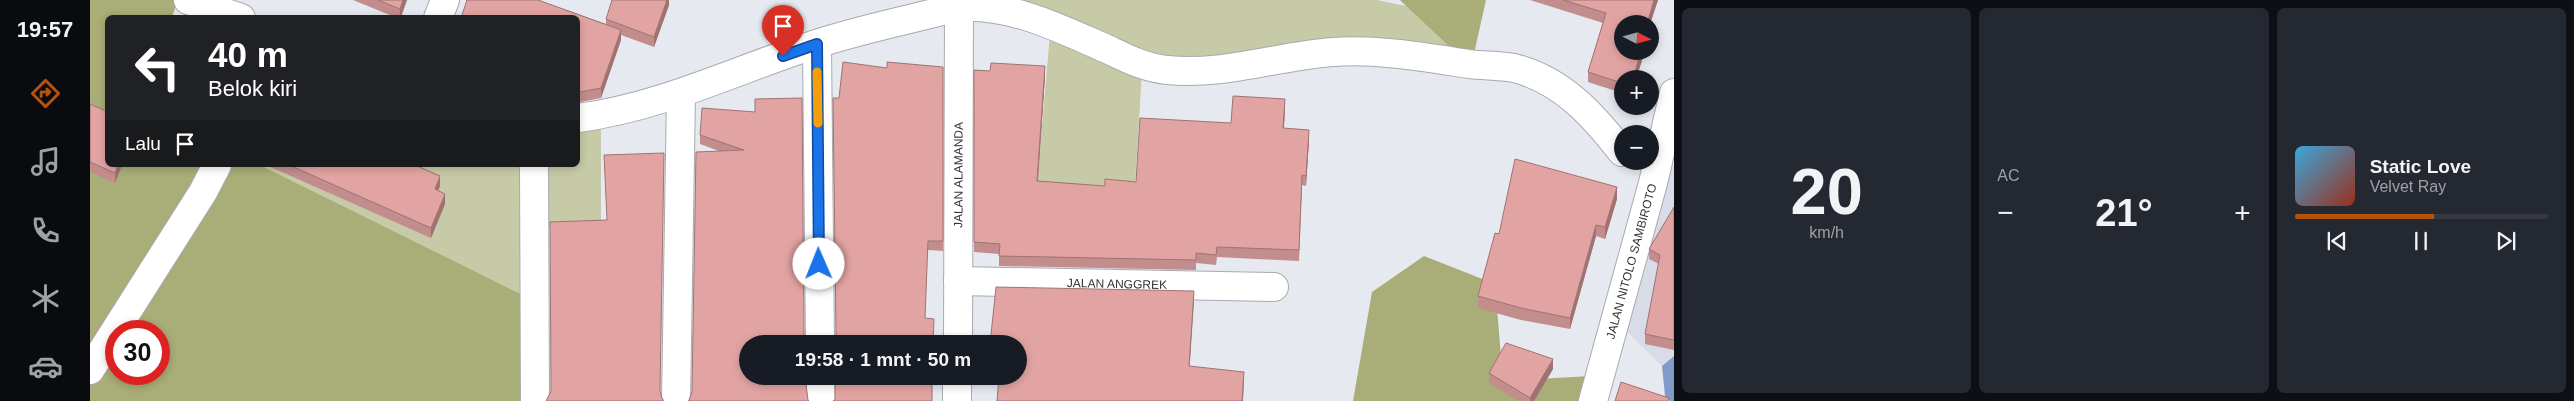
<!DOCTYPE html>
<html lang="id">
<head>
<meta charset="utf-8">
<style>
	body { margin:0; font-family:Helvetica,sans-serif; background:#242831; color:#f1f3f6; height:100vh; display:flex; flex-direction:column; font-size:19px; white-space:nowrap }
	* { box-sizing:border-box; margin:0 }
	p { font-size:16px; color:#9ea1a6 }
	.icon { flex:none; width:28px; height:28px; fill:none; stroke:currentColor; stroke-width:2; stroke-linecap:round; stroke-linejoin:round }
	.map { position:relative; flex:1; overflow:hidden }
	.panel { display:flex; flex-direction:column; gap:8px; padding:8px; background:#0d0f14; width:900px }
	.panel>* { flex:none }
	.banner { position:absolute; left:15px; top:15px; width:475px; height:152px; border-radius:8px; box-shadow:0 2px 8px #0003; background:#202124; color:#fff; overflow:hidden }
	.needle { width:32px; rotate:96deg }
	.fabs { position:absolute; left:1524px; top:15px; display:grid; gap:10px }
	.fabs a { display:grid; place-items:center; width:45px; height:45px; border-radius:50%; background:#171b24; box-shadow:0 2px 8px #0003; font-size:25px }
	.speed { position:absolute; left:15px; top:320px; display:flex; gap:10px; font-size:25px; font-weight:700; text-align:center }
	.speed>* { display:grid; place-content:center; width:65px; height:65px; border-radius:50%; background:#171b24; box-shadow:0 2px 8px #0003; line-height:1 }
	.speed .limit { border:8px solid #d22; background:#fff; color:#111 }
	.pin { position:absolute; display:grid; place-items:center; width:42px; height:42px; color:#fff; margin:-51px -21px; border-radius:50% 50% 50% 0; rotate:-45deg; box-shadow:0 0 5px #0007 }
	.pin .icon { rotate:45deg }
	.me { position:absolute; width:55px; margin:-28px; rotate:359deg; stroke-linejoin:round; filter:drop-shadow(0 0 4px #0008) }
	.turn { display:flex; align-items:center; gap:18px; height:105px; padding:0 20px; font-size:22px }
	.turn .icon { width:65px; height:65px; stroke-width:2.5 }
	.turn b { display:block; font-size:35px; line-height:42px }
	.then { display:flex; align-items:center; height:48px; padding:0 20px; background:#0003; gap:10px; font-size:19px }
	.big { font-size:38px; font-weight:700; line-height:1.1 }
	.panel .card { flex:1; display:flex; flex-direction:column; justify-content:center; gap:8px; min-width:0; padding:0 18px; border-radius:8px; background:#242831 }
	.panel .dial { align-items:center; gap:0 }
	.dial b { font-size:65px; line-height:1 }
	.song { display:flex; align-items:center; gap:15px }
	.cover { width:60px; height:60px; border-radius:8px; background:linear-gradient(135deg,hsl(200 70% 55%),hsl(10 70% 35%)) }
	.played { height:5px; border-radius:2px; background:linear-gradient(90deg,#b45309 55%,#363941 55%) }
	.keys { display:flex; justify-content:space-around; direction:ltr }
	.heat { display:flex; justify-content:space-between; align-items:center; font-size:28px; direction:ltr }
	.panel .tiles { flex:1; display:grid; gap:8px; grid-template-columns:repeat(3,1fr) }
	.trip { position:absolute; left:649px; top:335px; width:288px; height:50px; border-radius:25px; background:#171b24; box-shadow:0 2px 8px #0003; font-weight:700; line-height:50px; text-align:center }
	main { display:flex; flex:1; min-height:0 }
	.tab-bar { display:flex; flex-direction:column; width:90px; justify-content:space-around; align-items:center; background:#090b0e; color:#9ea1a6 }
	.tab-bar .icon { width:35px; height:35px }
	.tab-bar .active { color:#b45309 }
	.tab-bar b { font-size:22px; color:#f1f3f6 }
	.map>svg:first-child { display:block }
	.built { fill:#d8dce8 }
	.green { fill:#c7caa6 }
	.forest { fill:#a9ad77; fill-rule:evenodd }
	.water { fill:#819bc9 }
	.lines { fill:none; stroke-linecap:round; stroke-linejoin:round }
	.minor-casing { stroke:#a8aab0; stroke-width:30 }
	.minor { stroke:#fff; stroke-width:28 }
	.wall { fill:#c28d8c }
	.shaded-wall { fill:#9e7372 }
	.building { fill:#e2a4a3; stroke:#9e7372 }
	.route-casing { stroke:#114b97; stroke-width:12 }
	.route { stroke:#1a73e8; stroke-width:9 }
	.slow { stroke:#f59e0b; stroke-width:9 }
	.labels { text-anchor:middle; stroke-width:4; stroke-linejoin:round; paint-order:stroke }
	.street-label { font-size:12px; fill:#333436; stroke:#e7e9f0 }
</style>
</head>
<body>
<main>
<nav class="tab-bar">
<b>19:57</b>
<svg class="icon active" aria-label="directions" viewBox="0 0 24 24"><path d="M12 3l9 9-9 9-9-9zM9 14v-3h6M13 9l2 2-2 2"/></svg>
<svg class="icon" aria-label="music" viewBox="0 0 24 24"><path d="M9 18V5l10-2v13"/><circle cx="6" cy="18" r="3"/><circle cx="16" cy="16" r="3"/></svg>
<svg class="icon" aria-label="phone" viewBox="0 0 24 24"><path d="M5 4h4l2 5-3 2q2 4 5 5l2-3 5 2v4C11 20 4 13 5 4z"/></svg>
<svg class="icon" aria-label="climate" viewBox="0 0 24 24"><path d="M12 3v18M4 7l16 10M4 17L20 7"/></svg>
<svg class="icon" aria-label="car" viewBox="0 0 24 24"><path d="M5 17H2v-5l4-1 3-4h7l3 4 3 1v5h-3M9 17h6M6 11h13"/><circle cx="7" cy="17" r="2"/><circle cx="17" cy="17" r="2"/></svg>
</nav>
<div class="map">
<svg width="1584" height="401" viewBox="0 0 1584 401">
	<rect width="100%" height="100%" fill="#e7e9f0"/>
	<!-- built -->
	<path class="built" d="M1563 157 1584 166V356L1572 366 1519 314Z"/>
	<!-- green -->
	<g class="green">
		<path d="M901 0H1287L1316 6 1381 67 1282 57 1052 71 1045 186 947 183 960 34Z"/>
		<path d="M511 122V224L444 227 443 300 170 165H488V125Z"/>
	</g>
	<!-- forest -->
	<g class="forest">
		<path d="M0 0H88L82 17 18 18V165H170L443 300 447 401H0ZM26 331H69V374H26Z"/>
		<path d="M1310 0H1396L1381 67 1316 6Z"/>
		<path d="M1334 256 1405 284 1413 381 1501 376 1494 401H1263L1282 292Z"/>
	</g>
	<!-- water -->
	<path class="water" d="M1584 356V401H1580L1575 396 1572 366Z"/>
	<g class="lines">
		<defs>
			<g id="minor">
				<path d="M98 0 151 18"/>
				<path d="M348 18 355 0"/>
				<path d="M727 44 730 344"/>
				<path d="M488 118C571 107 646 70 726 44 772 29 821 19 869 7 922 4 969 28 1017 49 1036 58 1055 68 1077 70 1133 76 1187 56 1243 52 1289 49 1333 57 1379 64 1394 66 1409 65 1424 68 1472 80 1503 115 1532 152"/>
				<path d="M444 165 445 401"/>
				<path id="s1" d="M868 281 1184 287"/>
				<path id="s2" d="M868 344 869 7"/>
				<path d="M0 370 113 192 127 165"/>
				<path d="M730 376 731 401"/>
				<path d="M586 401 591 94"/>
				<path d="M867 401V376"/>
				<path id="s3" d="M1503 401 1563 183 1584 93"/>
			</g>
		</defs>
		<!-- minor casing -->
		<use href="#minor" class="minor-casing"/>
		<!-- minor -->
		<use href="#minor" class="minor"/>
	</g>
	<!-- wall -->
	<g class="wall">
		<path d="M263 0H317L311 18H307Z"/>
		<path d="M376 0H448L516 24V19L579 0V5L564 47 531 35V40L511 98 490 102 488 101V18L376 3Z"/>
		<path d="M1440 0H1568L1560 24 1532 51H1555L1546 79H1532V93L1498 82V72L1513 23Z"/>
		<path d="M853 67V251L838 250 743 342 746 335 749 98 797 68Z"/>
		<path d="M884 70 955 76 948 181 1015 186 1046 182 1141 123 1195 109 1194 128 1219 140 1216 186 1212 185 1209 261 1127 257 1126 265 1106 263V270L909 266V254L884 252Z"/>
		<path d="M0 104 32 165 25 183 0 172Z"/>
		<path d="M665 112 716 342 599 400 602 392 629 151 610 144V135Z"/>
		<path d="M176 165H325L350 186 348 190 355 204 341 238Z"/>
		<path d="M1527 199 1515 239 1506 236 1480 329 1431 320 1388 308V296L1409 234Z"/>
		<path d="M1584 207V350L1555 344V334L1569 264 1559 259V249Z"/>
		<path d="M1463 369 1444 401H1428L1399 383V373Z"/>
	</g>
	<!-- shaded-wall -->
	<g class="shaded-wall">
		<path d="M313 0H317L310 18V9Z"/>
		<path d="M577 0H579V5L564 47V37Z"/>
		<path d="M1564 0H1568L1560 24H1557Z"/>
		<path d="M531 30V40L511 98V88Z"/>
		<path d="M1551 51H1555L1546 79H1543Z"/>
		<path d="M955 66V76L947 191V181Z"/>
		<path d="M1195 99V109L1193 138V128Z"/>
		<path d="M1219 130V140L1216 186V176Z"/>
		<path d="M28 165H32L25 183V173Z"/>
		<path d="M350 176V186L345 199V189Z"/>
		<path d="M1527 187V199L1515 239V227Z"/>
		<path d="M355 194V204L341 238V228Z"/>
		<path d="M1506 225V236L1480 329V318Z"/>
		<path d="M1104 291V301L1099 376V366Z"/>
		<path d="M1463 359V369L1444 401H1440V398Z"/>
		<path d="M1154 372V382L1153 401H1152Z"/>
	</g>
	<!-- building -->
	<g class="building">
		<path d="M288 0H313L310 9Z"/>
		<path d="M377 0H448L531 30 511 88 490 92 488 91V18H371Z"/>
		<path d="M522 0H577L564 37 516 19Z"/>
		<path d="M1473 0H1564L1557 24H1532V51H1551L1543 79H1532V83L1498 72 1516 13Z"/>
		<path d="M753 62 797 68V62L853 67V241H838L835 318 844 319 843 344H742L743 342 746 334 743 98H749Z"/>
		<path d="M901 63 955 66 947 181 1015 186V179L1046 182 1050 118 1141 123 1143 96 1195 99 1193 128 1219 130 1216 176 1212 175 1209 250 1127 247 1126 255 1106 253V260L909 256 910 244 884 242V70L900 71Z"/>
		<path d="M712 98 714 334 716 342 718 344H658V376H715L718 400 719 401H598L599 400 602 392 606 152 654 150 610 135 612 108 665 112V99Z"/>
		<path d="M0 104 18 112V165H28L25 173 0 162V163Z"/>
		<path d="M574 153 570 391 572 398 574 401H456L461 391 460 222 517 220 514 155Z"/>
		<path d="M1425 159 1527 187 1515 227 1506 225 1480 318 1431 308 1388 296 1405 233 1409 234Z"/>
		<path d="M199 165H325L350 176 345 189 355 194 341 228Z"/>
		<path d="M1584 207V340L1555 334 1570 255 1559 249Z"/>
		<path d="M906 287 1104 291 1099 366 1154 372 1152 401H907L909 376H928V344H900Z"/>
		<path d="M1416 343 1463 359 1440 398 1399 373Z"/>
		<path d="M745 376H842V401H743L745 399Z"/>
		<path d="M1531 382 1579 398 1578 401H1525Z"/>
	</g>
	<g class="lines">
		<defs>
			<path id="route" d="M693 56 727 44 729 264"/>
		</defs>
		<!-- route casing -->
		<use href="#route" class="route-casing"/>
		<!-- route -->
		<use href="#route" class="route"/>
		<!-- slow -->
		<path class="slow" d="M727 72 728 123"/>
	</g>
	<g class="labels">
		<!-- street labels -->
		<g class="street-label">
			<text dy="4" stroke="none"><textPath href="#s2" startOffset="169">JALAN ALAMANDA</textPath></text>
			<text dy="4" stroke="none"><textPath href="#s3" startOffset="145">JALAN NITOLO SAMBIROTO</textPath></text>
			<text dy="4" stroke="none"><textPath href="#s1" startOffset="159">JALAN ANGGREK</textPath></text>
		</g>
	</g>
</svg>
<div class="fabs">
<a><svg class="needle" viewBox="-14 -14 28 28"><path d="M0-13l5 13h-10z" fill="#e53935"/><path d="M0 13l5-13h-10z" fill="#9ea1a6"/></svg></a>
<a>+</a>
<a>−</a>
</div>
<div class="speed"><div class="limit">30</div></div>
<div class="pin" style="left:693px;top:56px;background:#d93025"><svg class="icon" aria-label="arrive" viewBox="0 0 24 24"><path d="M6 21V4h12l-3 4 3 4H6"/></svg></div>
<svg class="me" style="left:729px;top:264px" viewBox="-20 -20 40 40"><circle r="19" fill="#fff"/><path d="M0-13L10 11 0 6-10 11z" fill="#1a73e8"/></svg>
<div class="trip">19:58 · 1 mnt · 50 m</div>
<div class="banner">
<div class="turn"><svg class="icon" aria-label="left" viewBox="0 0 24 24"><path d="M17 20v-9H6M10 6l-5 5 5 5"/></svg><div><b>40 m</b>Belok kiri</div></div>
<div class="then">Lalu<svg class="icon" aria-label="arrive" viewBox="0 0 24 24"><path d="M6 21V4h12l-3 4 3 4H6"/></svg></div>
</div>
</div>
<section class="panel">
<div class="tiles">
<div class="card dial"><b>20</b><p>km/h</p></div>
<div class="card"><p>AC</p>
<div class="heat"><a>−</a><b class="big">21°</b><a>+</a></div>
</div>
<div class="card">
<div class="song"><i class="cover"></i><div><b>Static Love</b><p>Velvet Ray</p></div></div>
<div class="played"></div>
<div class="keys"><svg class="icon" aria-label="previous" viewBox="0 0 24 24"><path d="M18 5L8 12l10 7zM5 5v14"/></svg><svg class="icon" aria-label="pause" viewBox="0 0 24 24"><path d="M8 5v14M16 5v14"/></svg><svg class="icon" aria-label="next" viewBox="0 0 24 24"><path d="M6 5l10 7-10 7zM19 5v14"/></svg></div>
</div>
</div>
</section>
</main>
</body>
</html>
